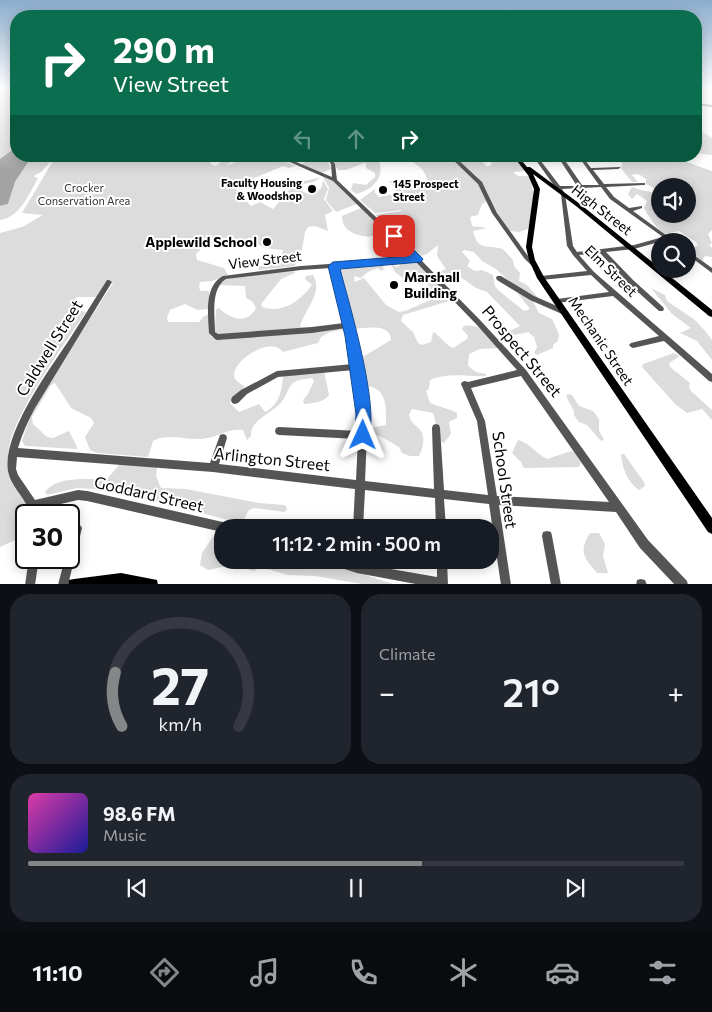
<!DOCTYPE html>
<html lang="en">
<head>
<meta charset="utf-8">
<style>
	body { margin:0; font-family:Commissioner,sans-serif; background:#20242c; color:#f1f3f6; height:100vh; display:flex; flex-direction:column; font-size:19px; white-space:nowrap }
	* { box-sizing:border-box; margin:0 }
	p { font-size:16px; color:#9ea1a6 }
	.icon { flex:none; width:28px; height:28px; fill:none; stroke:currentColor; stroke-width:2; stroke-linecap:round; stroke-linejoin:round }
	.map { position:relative; height:584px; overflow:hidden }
	.sheet { display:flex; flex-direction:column; gap:10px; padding:10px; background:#0d0f14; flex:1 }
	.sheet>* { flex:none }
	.top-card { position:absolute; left:10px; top:10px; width:692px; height:152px; border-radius:20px; box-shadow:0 2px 12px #0003; background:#0b6e4f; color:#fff; overflow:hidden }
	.fabs { position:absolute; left:651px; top:178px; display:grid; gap:10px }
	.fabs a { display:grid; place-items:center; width:45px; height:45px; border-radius:50%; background:#171b24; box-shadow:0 2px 12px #0003; font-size:25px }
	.speed { position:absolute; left:15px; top:504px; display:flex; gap:10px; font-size:25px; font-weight:700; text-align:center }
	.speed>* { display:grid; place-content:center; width:65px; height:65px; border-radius:50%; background:#171b24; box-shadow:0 2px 12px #0003; line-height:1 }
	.speed .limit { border:2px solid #111; border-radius:8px; background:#fff; color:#111 }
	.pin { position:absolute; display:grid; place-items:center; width:42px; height:42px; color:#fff; margin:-21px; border-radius:10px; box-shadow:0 2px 8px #0006 }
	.me { position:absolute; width:55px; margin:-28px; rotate:1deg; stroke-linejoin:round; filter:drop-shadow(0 0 4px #0008) }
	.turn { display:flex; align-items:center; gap:18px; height:105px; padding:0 20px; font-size:22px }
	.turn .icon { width:65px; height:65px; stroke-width:2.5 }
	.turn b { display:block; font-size:35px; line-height:42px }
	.lanes { display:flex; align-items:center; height:48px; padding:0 20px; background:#0003; justify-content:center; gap:25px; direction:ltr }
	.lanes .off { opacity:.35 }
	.big { font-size:38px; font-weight:600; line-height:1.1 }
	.sheet .tile { flex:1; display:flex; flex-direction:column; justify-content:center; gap:8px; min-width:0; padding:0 18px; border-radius:20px; background:#20242c }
	.sheet .dial { align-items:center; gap:0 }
	.dial svg { height:130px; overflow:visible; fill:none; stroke:#363941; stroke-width:7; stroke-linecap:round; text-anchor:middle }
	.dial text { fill:#f1f3f6; stroke:none }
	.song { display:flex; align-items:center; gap:15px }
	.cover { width:60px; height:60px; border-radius:8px; background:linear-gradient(135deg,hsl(320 70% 55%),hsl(240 70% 35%)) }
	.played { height:5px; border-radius:2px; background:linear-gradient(90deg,#858687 60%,#363941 60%) }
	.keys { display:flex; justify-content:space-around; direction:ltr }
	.heat { display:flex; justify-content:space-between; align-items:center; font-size:28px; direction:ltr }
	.sheet .tiles { flex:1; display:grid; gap:10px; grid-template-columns:1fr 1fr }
	.tile:last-child { grid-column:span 2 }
	.trip { position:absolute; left:214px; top:519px; width:285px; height:50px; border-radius:20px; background:#171b24; box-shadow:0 2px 12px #0003; font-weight:600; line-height:50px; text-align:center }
	.tab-bar { display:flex; height:80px; justify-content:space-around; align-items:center; background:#090b0e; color:#9ea1a6 }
	.tab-bar .icon { width:35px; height:35px }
	.tab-bar .selected { color:#858687 }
	.tab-bar b { font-size:22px; color:#f1f3f6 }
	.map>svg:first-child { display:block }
	.green { fill:#dcdcdc }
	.water { fill:#a3a3a3 }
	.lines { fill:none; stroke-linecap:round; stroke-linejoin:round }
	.minor { fill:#555; fill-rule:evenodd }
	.major { fill:#000; fill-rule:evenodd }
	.route { fill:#1a73e8; stroke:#114b97 }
	.poi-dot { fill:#000; stroke:#fff; stroke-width:2 }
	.labels { text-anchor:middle; stroke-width:4; stroke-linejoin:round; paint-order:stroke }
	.far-poi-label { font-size:11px; font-weight:bold; fill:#000; stroke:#fff; text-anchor:end }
	.far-park-label { font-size:11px; fill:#333; stroke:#fff }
	.street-label { font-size:14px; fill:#000; stroke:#fff }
	.poi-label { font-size:14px; font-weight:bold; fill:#000; stroke:#fff; text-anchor:end }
	.near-street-label { font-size:16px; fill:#000; stroke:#fff }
</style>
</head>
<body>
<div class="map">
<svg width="712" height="585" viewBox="0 0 712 585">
	<rect width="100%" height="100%" fill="#fff"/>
	<!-- green -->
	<g class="green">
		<path d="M0 88H16V147L0 159Z"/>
		<path d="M696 128 712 138V155L696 153Z"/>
		<path d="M32 156H56L41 172 35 175 34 177 38 178C30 193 19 218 0 220V206L8 204 15 182Z"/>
		<path d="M59 156H206L212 165 216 166 226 158 232 157 231 162 225 166 242 160 239 159 240 156H273L295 166 289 168 283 166 245 182 235 188 251 206 260 202 273 209 291 188 287 185 322 177 313 182 299 185 302 191 308 194 321 189 323 180 328 189 324 199 333 211 325 215 328 231 315 226 308 227 305 232 302 250 292 254V258L296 261 295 266 259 270V267L281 257 283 250 264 248 251 239 219 243 202 248 196 254 197 260 224 268 228 275 212 281 200 282 199 288 201 291H209L210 306 208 309 198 310 185 304 170 310 167 318 168 322H199L203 317 210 313 209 327 211 337 223 339 345 328 347 329 330 332 321 337 318 343 283 352C271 336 234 359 234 375 234 381 241 383 245 387L232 397 230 403 239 412 259 404 265 412C280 404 281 392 283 377L288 374 324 371 329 395C323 403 313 403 304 404L303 400 308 394 314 381 312 378C306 379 298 379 293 383 288 387 287 395 283 400 274 414 250 418 251 436L247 440 243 430C227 428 217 438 201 439 184 440 168 433 153 441L148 457 97 453 90 450 85 437 94 423 91 418 71 408 55 383 51 385 32 417 33 424 47 437 53 438 69 431 77 447V449L25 446 22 441 33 408 113 283 108 282 98 297H77L70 308 86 312C67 341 2 428 9 460 13 479 27 498 35 515H26V535L0 547V233L22 227 43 215 22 213 53 161Z"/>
		<path d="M314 156H326L331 169 322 173 301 165Z"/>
		<path d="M330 156H377C387 175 375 189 356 194L351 190 353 183 366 185 375 177V173L366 168V163H364L346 170H338Z"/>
		<path d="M402 156H450L479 185 487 201 482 204 478 215 470 217 472 226 487 228 473 231C478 252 487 244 503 249L513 260 514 266 520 273 519 281 527 285 541 301 511 283 496 269 482 261 474 252 464 250 462 252 470 261 467 266 475 271 482 270 493 275 495 286 498 290 524 311 530 309 516 291 533 301 539 313 552 319 559 334 558 341 553 345V348L537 355 534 353 537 347 534 337 528 332 501 338V335L520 326 487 292 476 288 459 276 444 281 437 274V272L446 269 437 256 438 245 427 254 419 257 399 235 376 215 401 211V210L375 213 360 200 375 189V193L379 197 394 194 396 190 389 181 414 183 427 180C426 168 411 161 402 156Z"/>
		<path d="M453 156H478L487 167 492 164 487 156H514L525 171 514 172V173L518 176H528C537 191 533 213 528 229L519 232 510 231 498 214 486 190 477 177Z"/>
		<path d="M617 156H681L687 162 712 171V230L708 234 712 243 709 245 712 248V257L705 256 703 259 704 262 688 252 698 245 696 242 679 231 664 234C655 227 650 218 644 208L647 201 637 194 632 199 628 194 632 187C641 191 651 191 660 195V214H688V186H660V191L646 184V179L640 175 634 174 632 175 638 182H632L620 167 623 165Z"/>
		<path d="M323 177 333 181 357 204 336 212 326 200 329 188Z"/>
		<path d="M361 208 389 236H370L369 237C356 235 342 232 342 216Z"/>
		<path d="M416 261 428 272 414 277 416 280 409 283 395 272 391 264 396 267 400 266 398 263Z"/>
		<path d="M382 264 384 269 381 271 378 268 368 272 361 278 354 276 355 282 364 278 386 305 399 312 405 311 435 298 450 297 452 300 403 315 401 321 413 332 418 343 422 345 431 342 433 332C441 336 445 345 453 348L467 339 468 336 462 329 464 326C481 323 488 336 499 348L480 349 469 354 468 366 476 372 486 374V376C467 377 449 372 430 380L429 389 426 391 430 403C439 407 448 408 457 413V418L449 422 451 434 444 443 441 442 433 413 412 409 409 415C412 426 416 424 421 431 426 438 422 450 419 456H410L402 453 399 447 380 436 371 434V428L386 425C386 408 388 388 366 386L361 358 391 340C391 323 366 328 355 329L338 269Z"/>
		<path d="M294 271 295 273 281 279 261 304 262 307C283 314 300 301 312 285L305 279 306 276 313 275C324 293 304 309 300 327L313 328 217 335 215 331 216 309 219 308C230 319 247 325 256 308L252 301 246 298 245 286 217 285 226 279Z"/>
		<path d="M428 273 445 291V293L428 294 425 290 430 287 424 281 418 283 415 278Z"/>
		<path d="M651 288 665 295 667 301 695 320 706 332 712 340V360L697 341 680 333 691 328 672 314Z"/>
		<path d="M674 353 680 356 669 363 670 367 690 383 689 387 691 391 712 410V420L702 409 687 413 676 405 642 367 643 364Z"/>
		<path d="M568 394 572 395 579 406 593 411 599 419V431L604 439 601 441 587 425 579 422 574 415V411L566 396Z"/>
		<path d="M518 440C530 443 536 454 547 459L571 451 574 452 581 463 579 467 524 468 521 462 512 453Z"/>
		<path d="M621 454H624L644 482 645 486 639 490C627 482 622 467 621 454Z"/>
		<path d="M120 464 157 467 156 476 161 488 186 489 258 503 285 505 287 509 285 512 254 508 249 510 243 521 239 523 161 502 93 489 77 488 47 495 45 492C58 475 88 480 107 479Z"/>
		<path d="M217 531 222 532V560H319L393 584H362L315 576 288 575 260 567 254 571 231 565 208 570 200 565 202 553Z"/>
		<path d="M590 533H599L605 544 603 556 608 573H597C583 557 579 551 590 533Z"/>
	</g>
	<!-- water -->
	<path class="water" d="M16 147V156H32L15 182 8 204 0 206V159Z"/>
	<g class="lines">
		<!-- minor -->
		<g class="minor">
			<path d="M696 103 712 105V107L696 105Z"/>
			<path d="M276 156H282L332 177 331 164 325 156H329L335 164 337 180 418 257 420 258 421 260 480 320 526 370 648 540 687 581 688 585H675L640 548 616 512 499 505 511 585H501L489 504 444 499 446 528H436L435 498 365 490 363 528H353L355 489 213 472 17 457 16 469 18 475 35 500 78 490 87 491 227 523 230 525 232 528H222V532L87 501 78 500 39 509 40 515H30C27 498 11 488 8 471 2 433 50 369 71 337 81 321 91 305 102 288L107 280H109L112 282 35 408C28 421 22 434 18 448L210 463 220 435 223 434 226 435 227 438 219 464 356 480 358 439 279 435 276 434 275 431 276 428 279 427 359 431 360 414 354 370 278 377 247 394 238 403 235 404 232 403 231 400 232 397 241 390 277 371 353 364 346 328 312 333 217 340 215 339 209 333C208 314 204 286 223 276L301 266 412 258 333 181ZM415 261 476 324 517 370 468 382 465 381 462 382 461 384 477 421 488 495 444 490 440 428 439 425 436 424 433 425 432 428 434 489 365 481 368 414 366 395 352 325 336 267ZM331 268 344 323 312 327 218 334 215 332C215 316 210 289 226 279L301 270ZM521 376 609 502 497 496 485 421 471 388Z"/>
			<path d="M449 156H454L482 182 497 213 528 256 538 266 537 267H533L524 258 492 213 478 184Z"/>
			<path d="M533 156H537L560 186H577L558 157V156H562L582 185H599L578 156H582L591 168 620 167V168L618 169 593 170 604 184 645 183V185H643L606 187 614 197 629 208 642 206V208L633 211 674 241H668L666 240 634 249 606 252 633 280 663 307 664 309 663 311H659L629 284 600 253 579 255 594 272 712 374V382L709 381 664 341 633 348 631 347 629 345 631 343 659 336 613 296 557 303H555L554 301 555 299H557L609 292 591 275 541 280 538 278 541 276 587 271 573 255 567 246 561 194 557 189H555V187ZM601 187 610 199 663 237 634 245 577 252 573 246 565 194 562 189 579 188 581 189 583 188Z"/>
			<path d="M688 251 712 268V273L688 255Z"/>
			<path d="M497 276H501L534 296 566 310 567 312 566 314H562L530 300 497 280 496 278Z"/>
			<path d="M77 523 80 525 82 528 68 585H58L65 558H69C69 546 69 536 74 525Z"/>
			<path d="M547 531 551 532 552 536 561 585H551L542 536 543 532Z"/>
			<path d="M29 558H39L35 585H25Z"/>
			<path d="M328 560H349L352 561V560H362V564L437 577V560H447L448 585H421L357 573 329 564Z"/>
			<path d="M641 579 645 580 647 585H636L637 580Z"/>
		</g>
		<!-- major -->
		<g class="major">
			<path d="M513 156H518L527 167H530L580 204 712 310V317L709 316 576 206 533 174 540 189 532 247 535 260 544 277 712 518V534L708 532 537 278 529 260 526 247 534 189 528 175Z"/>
			<path d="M121 573 152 579 157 580 158 585H68L69 580 74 579Z"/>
		</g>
	</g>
	<!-- sky -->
	<linearGradient id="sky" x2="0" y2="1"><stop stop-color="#8cadcc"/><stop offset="0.52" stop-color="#fff"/><stop offset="1" stop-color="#fff" stop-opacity="0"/></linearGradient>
	<rect width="712" height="170" fill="url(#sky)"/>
	<!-- route -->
	<path class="route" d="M394 233 398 234 423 259 421 262 340 269C349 303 381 410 368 440L363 443 358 440 355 435 356 414 345 336 328 266 333 262 409 256 389 236Z"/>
	<!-- markers -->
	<g class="poi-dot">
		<circle cx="312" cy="189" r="5"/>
		<circle cx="383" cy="190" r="5"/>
		<circle cx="267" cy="242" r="5"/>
		<circle cx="394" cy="285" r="5"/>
	</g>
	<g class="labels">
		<!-- far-poi labels -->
		<g class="far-poi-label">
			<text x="302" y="187">Faculty Housing<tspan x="302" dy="13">&amp; Woodshop</tspan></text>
			<text x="393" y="188" text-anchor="start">145 Prospect<tspan x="393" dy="13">Street</tspan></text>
		</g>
		<!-- far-park labels -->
		<g class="far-park-label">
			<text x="84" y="192">Crocker<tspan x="84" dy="13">Conservation Area</tspan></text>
		</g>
		<!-- street labels -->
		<g class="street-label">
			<text transform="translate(602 210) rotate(38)" y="5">High Street</text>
			<text transform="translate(265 260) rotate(-7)" y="5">View Street</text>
			<text transform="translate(611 271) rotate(44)" y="5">Elm Street</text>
			<text transform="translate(601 341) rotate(56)" y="5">Mechanic Street</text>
		</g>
		<!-- poi labels -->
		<g class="poi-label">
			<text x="257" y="247">Applewild School</text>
			<text x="404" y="282" text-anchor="start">Marshall<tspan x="404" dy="16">Building</tspan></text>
		</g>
		<!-- near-street labels -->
		<g class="near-street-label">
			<text transform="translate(49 348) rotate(-58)" y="6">Caldwell Street</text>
			<text transform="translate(522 351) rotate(50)" y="6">Prospect Street</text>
			<text transform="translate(272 459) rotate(6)" y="6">Arlington Street</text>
			<text transform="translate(505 480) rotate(82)" y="6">School Street</text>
			<text transform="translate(149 494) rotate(13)" y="6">Goddard Street</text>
		</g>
	</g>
</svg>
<div class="fabs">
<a><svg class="icon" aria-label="sound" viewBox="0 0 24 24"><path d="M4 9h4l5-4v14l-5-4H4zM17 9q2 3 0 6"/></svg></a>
<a><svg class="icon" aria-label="search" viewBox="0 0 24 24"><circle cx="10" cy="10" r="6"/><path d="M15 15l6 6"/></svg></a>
</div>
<div class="speed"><div class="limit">30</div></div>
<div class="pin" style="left:394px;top:236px;background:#d93025"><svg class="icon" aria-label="arrive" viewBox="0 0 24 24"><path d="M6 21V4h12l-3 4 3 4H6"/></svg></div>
<svg class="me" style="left:363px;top:435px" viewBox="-20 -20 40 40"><path d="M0-17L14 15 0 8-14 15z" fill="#1a73e8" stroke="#fff" stroke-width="4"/></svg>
<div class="trip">11:12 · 2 min · 500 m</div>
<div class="top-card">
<div class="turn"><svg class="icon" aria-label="right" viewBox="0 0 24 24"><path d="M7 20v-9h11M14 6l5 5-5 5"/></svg><div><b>290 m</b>View Street</div></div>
<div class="lanes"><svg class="icon off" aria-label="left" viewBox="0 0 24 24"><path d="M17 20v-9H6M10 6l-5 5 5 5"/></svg><svg class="icon off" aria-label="ahead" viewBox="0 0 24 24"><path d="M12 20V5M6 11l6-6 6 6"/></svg><svg class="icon" aria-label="right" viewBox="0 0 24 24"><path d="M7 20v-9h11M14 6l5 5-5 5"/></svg></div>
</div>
</div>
<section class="sheet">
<div class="tiles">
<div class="tile dial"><svg viewBox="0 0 100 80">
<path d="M14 69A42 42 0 1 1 86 69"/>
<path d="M14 69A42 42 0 0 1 10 36" stroke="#858687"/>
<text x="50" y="56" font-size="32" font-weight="700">27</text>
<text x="50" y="72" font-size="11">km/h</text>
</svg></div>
<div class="tile"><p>Climate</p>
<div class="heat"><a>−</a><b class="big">21°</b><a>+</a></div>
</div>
<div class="tile">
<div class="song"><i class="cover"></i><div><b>98.6 FM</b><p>Music</p></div></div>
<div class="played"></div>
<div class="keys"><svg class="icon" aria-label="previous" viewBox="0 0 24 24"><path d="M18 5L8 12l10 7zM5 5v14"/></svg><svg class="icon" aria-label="pause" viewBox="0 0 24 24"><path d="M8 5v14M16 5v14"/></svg><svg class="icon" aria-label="next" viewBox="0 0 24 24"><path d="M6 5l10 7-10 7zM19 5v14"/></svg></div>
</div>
</div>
</section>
<nav class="tab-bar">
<b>11:10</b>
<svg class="icon selected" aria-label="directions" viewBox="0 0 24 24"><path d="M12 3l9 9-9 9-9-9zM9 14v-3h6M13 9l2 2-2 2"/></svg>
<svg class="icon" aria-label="music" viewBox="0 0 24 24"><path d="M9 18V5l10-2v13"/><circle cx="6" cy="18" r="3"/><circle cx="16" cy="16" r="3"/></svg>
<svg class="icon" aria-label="phone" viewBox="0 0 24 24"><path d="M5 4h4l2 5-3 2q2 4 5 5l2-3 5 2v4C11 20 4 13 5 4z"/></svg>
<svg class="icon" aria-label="climate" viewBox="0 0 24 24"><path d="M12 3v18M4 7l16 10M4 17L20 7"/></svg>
<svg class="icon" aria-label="car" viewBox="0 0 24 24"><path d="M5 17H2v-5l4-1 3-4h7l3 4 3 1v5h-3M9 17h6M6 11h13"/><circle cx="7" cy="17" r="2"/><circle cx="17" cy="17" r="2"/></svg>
<svg class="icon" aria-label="filters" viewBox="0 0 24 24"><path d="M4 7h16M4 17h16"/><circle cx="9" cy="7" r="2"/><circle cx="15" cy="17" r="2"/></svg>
</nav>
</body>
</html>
